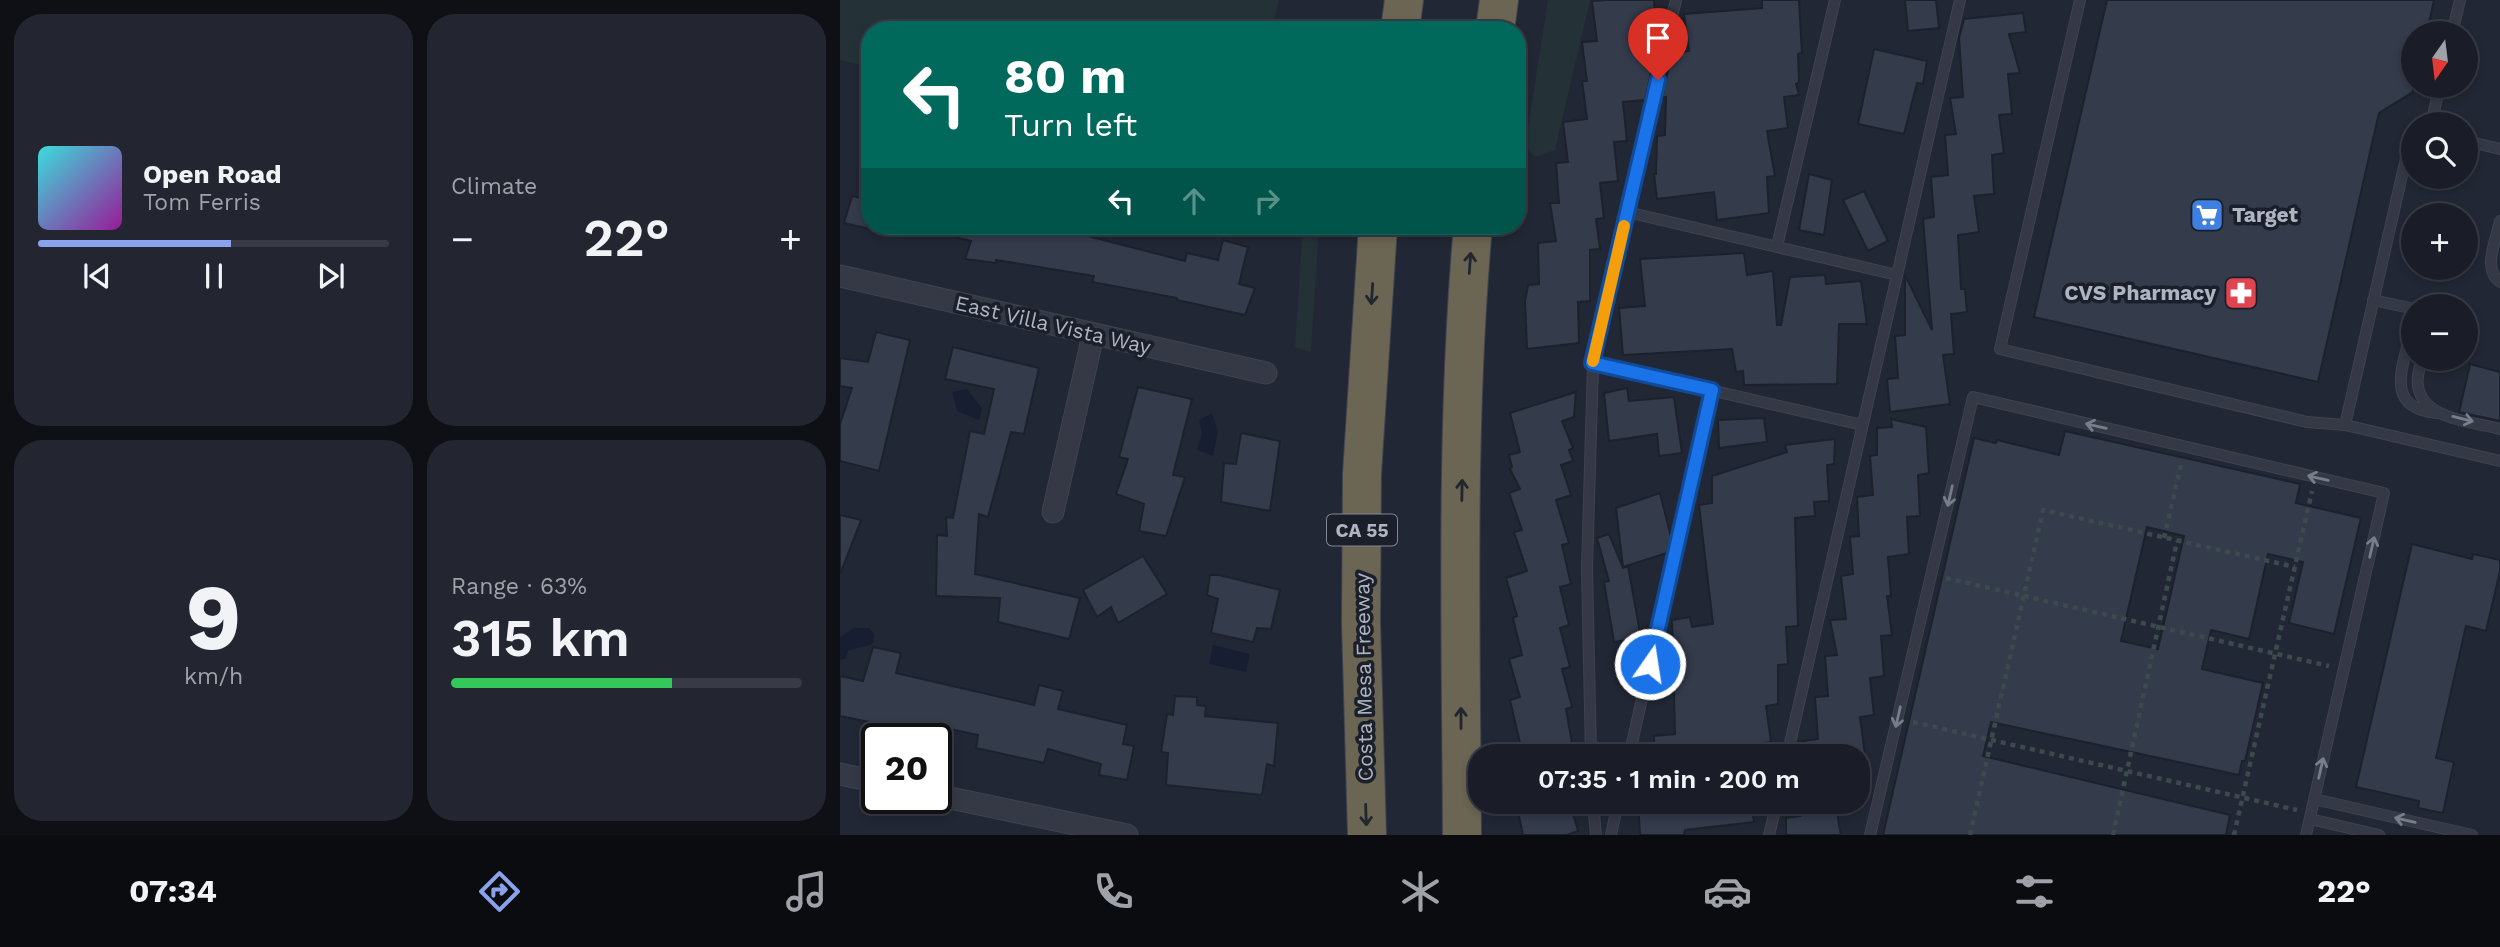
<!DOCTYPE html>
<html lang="en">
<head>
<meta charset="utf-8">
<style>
	body { margin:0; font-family:"Work Sans",sans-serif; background:#232630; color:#f1f3f6; height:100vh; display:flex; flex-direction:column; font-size:26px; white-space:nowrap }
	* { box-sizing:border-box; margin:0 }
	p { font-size:23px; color:#9fa2a8 }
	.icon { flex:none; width:38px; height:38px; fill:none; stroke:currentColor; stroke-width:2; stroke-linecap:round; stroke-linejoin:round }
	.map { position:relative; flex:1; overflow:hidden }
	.side { display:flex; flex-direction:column; gap:14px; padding:14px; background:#0e1016; width:840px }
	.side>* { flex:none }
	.top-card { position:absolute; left:21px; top:21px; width:665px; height:214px; border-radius:28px; box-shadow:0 4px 10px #0003,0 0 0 2px #383b45; background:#00695c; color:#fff; overflow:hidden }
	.needle { width:46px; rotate:194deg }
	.buttons { position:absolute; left:1561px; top:21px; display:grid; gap:14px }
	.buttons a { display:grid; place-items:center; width:77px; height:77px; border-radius:50%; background:#1a1d28; box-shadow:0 4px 10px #0003,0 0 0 2px #383b45; font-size:35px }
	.speed { position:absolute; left:21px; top:723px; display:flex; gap:14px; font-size:35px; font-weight:700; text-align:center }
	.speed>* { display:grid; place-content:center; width:91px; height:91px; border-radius:50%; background:#1a1d28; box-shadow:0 4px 10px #0003,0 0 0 2px #383b45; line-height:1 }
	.speed .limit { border:4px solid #111; border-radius:10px; background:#fff; color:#111 }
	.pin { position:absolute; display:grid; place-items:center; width:60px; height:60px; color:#fff; margin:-72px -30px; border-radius:50% 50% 50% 0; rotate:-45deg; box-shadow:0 0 7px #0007 }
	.pin .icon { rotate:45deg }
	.me { position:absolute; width:77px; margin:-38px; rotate:13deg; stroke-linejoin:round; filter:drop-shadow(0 0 5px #0008) }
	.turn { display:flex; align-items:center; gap:24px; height:147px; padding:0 28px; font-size:32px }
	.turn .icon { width:91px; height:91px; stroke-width:2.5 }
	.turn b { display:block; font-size:49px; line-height:60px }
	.lanes { display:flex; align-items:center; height:66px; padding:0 28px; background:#0003; justify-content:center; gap:35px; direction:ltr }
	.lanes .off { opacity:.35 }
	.big { font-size:52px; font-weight:600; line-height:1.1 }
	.side .card { flex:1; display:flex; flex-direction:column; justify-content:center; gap:10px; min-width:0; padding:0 24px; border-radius:28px; background:#232630 }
	.side .dial { align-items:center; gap:0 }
	.dial b { font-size:91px; line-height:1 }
	.song { display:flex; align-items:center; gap:21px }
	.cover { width:84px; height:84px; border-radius:10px; background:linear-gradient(135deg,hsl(180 70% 55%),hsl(300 70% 35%)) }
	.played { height:7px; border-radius:4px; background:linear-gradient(90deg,#8aa2ed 55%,#383b45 55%) }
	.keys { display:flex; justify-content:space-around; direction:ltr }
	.heat { display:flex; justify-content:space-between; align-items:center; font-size:38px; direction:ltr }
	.charge { height:10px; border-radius:5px; background:linear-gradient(90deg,#34c759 63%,#383b45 0) }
	.side .tiles { flex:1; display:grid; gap:14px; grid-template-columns:repeat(2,1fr) }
	.trip { position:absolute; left:628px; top:744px; width:402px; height:70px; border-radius:28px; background:#1a1d28; box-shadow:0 4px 10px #0003,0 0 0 2px #383b45; font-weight:600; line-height:70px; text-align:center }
	.dock { display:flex; height:112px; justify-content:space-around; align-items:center; background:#0a0c10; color:#9fa2a8 }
	.dock .icon { width:49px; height:49px }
	.dock .selected { color:#8aa2ed }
	.dock b { font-size:32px; color:#f1f3f6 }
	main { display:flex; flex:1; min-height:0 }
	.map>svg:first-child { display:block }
	.green { fill:#243136 }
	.water { fill:#171e31 }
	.building { fill:#343b4b; stroke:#1c212c; stroke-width:2; fill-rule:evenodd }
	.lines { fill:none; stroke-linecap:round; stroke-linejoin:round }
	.lane-casing { stroke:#3e434f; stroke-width:12 }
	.street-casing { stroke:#3e434f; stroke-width:23 }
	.highway-casing { stroke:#3f4450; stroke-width:40 }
	.path { stroke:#3c4a4e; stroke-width:4.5; stroke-dasharray:5 5; stroke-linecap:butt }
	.lane { stroke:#353946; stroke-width:10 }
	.street { stroke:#353946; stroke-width:21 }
	.highway { stroke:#6b6553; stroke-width:38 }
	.oneway { stroke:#22262e }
	.oneway2 { stroke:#787d8a }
	.route-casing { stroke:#114b97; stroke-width:18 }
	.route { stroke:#1a73e8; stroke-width:12 }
	.slow { stroke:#f59e0b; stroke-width:12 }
	.labels { text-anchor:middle; stroke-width:7; stroke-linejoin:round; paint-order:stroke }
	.shield { fill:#1a1f2a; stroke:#828794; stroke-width:2 }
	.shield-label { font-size:19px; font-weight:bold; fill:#afb4c2 }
	.poi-label { font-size:21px; font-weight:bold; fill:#afb4c2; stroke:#1a1f2a; text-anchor:start }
	.street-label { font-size:21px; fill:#afb4c2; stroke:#1a1f2a }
</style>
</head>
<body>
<main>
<section class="side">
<div class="tiles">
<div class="card">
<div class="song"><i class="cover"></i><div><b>Open Road</b><p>Tom Ferris</p></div></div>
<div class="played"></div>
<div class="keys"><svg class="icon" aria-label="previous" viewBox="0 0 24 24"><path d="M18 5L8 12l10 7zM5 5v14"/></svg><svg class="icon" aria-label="pause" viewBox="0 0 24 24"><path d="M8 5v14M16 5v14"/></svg><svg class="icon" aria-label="next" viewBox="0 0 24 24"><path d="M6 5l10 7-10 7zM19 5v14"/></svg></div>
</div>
<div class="card"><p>Climate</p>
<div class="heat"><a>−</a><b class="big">22°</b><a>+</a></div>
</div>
<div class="card dial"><b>9</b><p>km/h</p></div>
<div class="card"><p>Range · 63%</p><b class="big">315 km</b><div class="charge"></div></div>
</div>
</section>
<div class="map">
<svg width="1660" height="835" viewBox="0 0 1660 835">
	<rect width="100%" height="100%" fill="#222735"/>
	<!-- green -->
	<g class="green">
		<path d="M0 0H439L432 30H30V67L0 60Z"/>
		<path d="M708 0H750L715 150 695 157 685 147Z"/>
		<path d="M463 226H479L471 352 455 347Z"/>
	</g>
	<!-- water -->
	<g class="water">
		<path d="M127 389 142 408 139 420 117 411 112 392Z"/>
		<path d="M372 413 378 431 373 456 357 450 362 433 359 420Z"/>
		<path d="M14 628H29L34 634 33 643C25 649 17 646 8 651L6 658 0 660V637Z"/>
		<path d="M373 645 410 654 406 672 369 664Z"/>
	</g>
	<!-- building -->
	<g class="building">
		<path d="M767 0H814L815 20 804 21 806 56 815 55 805 100 783 102 787 141 774 142 778 181 760 183 764 218 756 219 760 249 750 250V301L738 302 739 343 687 349 685 301 688 285 699 284 698 243 716 241 710 203H719L716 163 728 162 723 122 747 119 742 81H747L742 42 757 41 752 1Z"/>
		<path d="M922 0H959L962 53 958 54 959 82 956 84 959 95 944 97 948 128 927 131 935 176 927 177 929 213 877 220 874 192 817 199 814 174H816L817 136 825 135 826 97 822 98 832 53 849 51 844 14 922 8Z"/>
		<path d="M1065 0H1096L1099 28 1068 31Z"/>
		<path d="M1267 0H1594L1587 33H1573V92L1539 113 1478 382 1194 317Z"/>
		<path d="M1183 13 1186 32 1169 34 1180 73 1168 74 1172 114 1159 115 1164 153 1152 155 1154 194 1134 196 1139 232 1118 235 1121 289H1125L1127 312 1111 314 1114 354 1103 355 1110 404 1050 412 1047 379 1058 378 1055 336 1065 335V275L1092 330 1083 219 1094 217 1091 177 1108 175 1105 135 1116 134 1110 98 1123 97 1119 38 1124 19Z"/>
		<path d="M1034 49 1087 61 1083 84 1077 83 1064 134 1018 124Z"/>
		<path d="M969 174 992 180 984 235 959 230Z"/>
		<path d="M1024 191 1048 241 1028 251 1003 200Z"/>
		<path d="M12 196 30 200V229L4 223Z"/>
		<path d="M99 226H209L345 261 347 253 378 260 383 240 408 247 399 284 415 288 405 315 337 300V298L252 282 254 276 156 260V263L125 259 131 241 99 233Z"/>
		<path d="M904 253 907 275 933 271 937 325H941L950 277 985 275 986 284 1021 281 1027 324H999L997 384 904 385 903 371 896 372 892 349 783 355 779 308 805 306 800 259Z"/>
		<path d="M36 332 70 340 39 471 0 461V424L12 388 0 386V358L28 362Z"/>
		<path d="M113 347 199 368 184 434 171 432 148 517 139 514 135 574 240 598 229 639 158 622 160 598 96 596 97 535 107 536 106 517 113 518 130 431 144 434 154 389 105 379Z"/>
		<path d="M1630 364 1660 372V421L1619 412Z"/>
		<path d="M298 387 352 399 333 475 345 477 326 536 299 531 304 504 276 494 288 459 279 457Z"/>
		<path d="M787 388 789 401 834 397 842 453 819 456 817 434 769 441 764 393Z"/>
		<path d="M736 392 734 417 722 421 733 448 729 450 733 461 721 465 731 495 716 500 729 543 722 545 731 584 720 587 729 625 720 628 730 667 722 669 732 707 726 709 732 743 683 756 670 700 680 697 669 659 682 655 673 618 677 616 666 578 687 571 674 532 682 530 669 493 680 489 670 469 672 467 669 455 680 452 670 413Z"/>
		<path d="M924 418 927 442 879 448 878 420Z"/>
		<path d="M1051 419 1086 427 1089 473 1078 475 1080 516 1067 517 1069 554 1048 557 1051 596H1047L1052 635 1041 636 1044 676 1030 678 1034 715 1020 717 1025 754 955 756 958 742 978 739 975 697 988 696 985 656 997 655 990 620 1006 619 1001 576 1013 574 1010 537 1019 536 1017 497 1033 495 1030 456 1037 455V428L1052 427Z"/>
		<path d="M1225 431 1460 484 1456 503 1521 518 1494 634 1449 623 1463 562 1428 554 1409 639 1371 630 1362 669 1423 683 1405 761H1402L1399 775 1151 722 1143 756 1390 815 1386 835H1043L1134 438 1156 443 1157 440 1219 455ZM1307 527 1344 536 1318 649 1281 641Z"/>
		<path d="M401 433 440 441 430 511 381 502 384 463 396 464Z"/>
		<path d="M995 439 994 464 987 465 989 501 974 502 975 516 955 518 958 626 946 627 948 664 938 665V704L926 706 931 742 855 751V756H814V736L835 734 832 620 850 617 852 627 873 624 859 505 872 503V476L947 452 945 445Z"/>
		<path d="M820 493 831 537 827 553 783 567 776 508Z"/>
		<path d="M0 515 21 520 1 572H0Z"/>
		<path d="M769 534 783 568 788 566 801 638 774 642 764 582 769 581 757 538Z"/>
		<path d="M1572 544 1632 559 1633 554 1660 560V571L1646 631 1626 626 1596 758 1614 762 1603 813 1578 808 1579 801 1516 787Z"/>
		<path d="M303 556 327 594 278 623 271 607 257 617 243 590Z"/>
		<path d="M370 575H379L440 590 431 629 417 628 413 642 371 633 378 599 367 595Z"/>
		<path d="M33 647 61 653 56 673 194 705 199 685 223 691 218 709 287 725 283 744 294 746 287 780 259 775 261 764 208 749 204 763 136 748 138 735 82 723 78 732 0 716V676L23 681Z"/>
		<path d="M335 696 357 697V705L366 706 365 716 438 723 434 766 427 764 422 795 326 785 328 753 321 752 327 714 333 715Z"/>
		<path d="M676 802H730L738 831 727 835H683Z"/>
		<path d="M798 802H911L914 822 845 830 844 835H800Z"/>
		<path d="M960 802H995L1001 835H946V818L961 816Z"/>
	</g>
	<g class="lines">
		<defs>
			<g id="lane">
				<path d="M1240 0 1160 349 1467 422 1505 425 1660 461"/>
				<path d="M1612 33 1620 0"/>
				<path d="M1585 124 1593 115 1600 86"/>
				<path d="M1626 141 1660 149"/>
				<path d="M787 212 1057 275"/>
				<path d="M1660 221C1656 240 1642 269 1660 282"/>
				<path d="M937 246 995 0"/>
				<path d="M1533 300 1570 308 1573 314"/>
				<path d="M1573 324C1565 363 1540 408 1598 413"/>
				<path d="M1582 359C1580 367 1576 377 1578 386 1583 420 1634 422 1660 429"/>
				<path d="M753 363 1022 425"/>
				<path d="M1505 425 1569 145 1573 139"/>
				<path d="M751 756 747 568 753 363 836 0"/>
				<path d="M789 756 872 390"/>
				<path d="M947 756 1120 0"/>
				<path d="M1474 799 1632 835"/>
				<path d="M753 802 756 835"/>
				<path d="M1470 819 1539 835"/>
				<path d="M771 835 778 802"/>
				<path d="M929 835 937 802"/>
				<path d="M1030 835 1133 397 1544 493 1466 835"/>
			</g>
			<g id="street">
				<path d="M0 276 426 373"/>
				<path d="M213 512 253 335"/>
				<path d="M0 774 37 782"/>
				<path d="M96 795 287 835"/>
			</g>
			<g id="highway">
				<path d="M560 30 564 0"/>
				<path d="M655 30 659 0"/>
				<path d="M527 835 521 622 522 474 538 226"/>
				<path d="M622 835C621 632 615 428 633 226"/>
			</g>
		</defs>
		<!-- lane casing -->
		<use href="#lane" class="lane-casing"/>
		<!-- street casing -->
		<use href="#street" class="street-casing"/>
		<!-- highway casing -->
		<use href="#highway" class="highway-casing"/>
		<!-- path -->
		<g class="path">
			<path d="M1324 538 1342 460"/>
			<path d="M1106 578 1489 666"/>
			<path d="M1073 722 1457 810"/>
			<path d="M1130 835 1203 510 1455 567"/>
			<path d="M1273 835 1337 541"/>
			<path d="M1394 835 1472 491"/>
		</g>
		<!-- lane -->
		<use href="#lane" class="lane"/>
		<!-- street -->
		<use href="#street" class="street"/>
		<!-- highway -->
		<use href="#highway" class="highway"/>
	</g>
	<!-- one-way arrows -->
	<defs><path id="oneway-shaft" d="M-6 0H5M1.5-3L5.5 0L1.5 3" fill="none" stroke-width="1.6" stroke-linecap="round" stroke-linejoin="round" transform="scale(1.75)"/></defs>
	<g class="oneway">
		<use href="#oneway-shaft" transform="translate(630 263) rotate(-86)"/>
		<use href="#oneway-shaft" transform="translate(532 294) rotate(94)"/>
		<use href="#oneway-shaft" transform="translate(622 490) rotate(-89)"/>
		<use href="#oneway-shaft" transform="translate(621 718) rotate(-90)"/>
		<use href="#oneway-shaft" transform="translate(526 815) rotate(88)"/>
	</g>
	<g class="oneway2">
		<use href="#oneway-shaft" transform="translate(1623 419) rotate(14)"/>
		<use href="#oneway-shaft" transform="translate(1256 426) rotate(-167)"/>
		<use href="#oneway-shaft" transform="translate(1478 478) rotate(-167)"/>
		<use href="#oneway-shaft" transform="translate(1110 496) rotate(103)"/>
		<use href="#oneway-shaft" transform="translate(1532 547) rotate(-77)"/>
		<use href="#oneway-shaft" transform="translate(1058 717) rotate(103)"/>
		<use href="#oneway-shaft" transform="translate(1481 768) rotate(-77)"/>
		<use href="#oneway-shaft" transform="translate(1565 820) rotate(-167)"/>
	</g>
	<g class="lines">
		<defs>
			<path id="route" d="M810 664 872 390 752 363 818 80"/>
		</defs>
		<!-- route casing -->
		<use href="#route" class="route-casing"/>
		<!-- route -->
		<use href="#route" class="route"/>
		<!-- slow -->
		<path class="slow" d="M753 361 784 226"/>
	</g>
	<!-- icons -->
	<defs>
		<symbol id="supermarket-square" viewBox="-11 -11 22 22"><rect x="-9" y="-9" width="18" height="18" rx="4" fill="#3f7fe0" stroke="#1a1f2a"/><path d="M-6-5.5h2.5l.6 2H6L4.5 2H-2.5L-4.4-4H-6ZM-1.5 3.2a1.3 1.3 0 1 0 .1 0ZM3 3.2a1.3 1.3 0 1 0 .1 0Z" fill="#fff"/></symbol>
		<symbol id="pharmacy-square" viewBox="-11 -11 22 22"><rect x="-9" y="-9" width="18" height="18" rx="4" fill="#e0444e" stroke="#1a1f2a"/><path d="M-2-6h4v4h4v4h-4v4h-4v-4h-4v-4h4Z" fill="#fff"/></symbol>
	</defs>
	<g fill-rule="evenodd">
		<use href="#supermarket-square" x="1348" y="196" width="38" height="38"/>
		<use href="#pharmacy-square" x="1382" y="274" width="38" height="38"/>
	</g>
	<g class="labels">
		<!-- shield labels -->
		<rect class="shield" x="487" y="514.5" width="70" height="31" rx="5"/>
		<g class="shield-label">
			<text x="522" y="537">CA 55</text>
		</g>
		<!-- poi labels -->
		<g class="poi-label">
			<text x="1392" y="222">Target</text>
			<text x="1376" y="300" text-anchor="end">CVS Pharmacy</text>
		</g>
		<!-- street labels -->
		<g class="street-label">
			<text transform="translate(213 325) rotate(13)" y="7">East Villa Vista Way</text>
			<text transform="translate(524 677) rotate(-91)" y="7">Costa Mesa Freeway</text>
		</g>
	</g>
</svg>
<div class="buttons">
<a><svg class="needle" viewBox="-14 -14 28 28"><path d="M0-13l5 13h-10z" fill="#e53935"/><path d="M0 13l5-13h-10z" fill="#9fa2a8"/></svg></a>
<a><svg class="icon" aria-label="search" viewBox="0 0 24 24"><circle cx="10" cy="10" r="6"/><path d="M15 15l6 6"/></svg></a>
<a>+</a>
<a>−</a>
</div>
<div class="speed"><div class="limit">20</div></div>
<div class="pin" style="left:818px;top:80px;background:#d93025"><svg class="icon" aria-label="arrive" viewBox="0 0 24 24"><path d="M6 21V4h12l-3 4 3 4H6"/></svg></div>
<svg class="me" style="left:810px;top:664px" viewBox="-20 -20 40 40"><circle r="17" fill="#1a73e8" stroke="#fff" stroke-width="3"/><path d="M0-11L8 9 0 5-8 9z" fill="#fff"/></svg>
<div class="trip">07:35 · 1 min · 200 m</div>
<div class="top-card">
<div class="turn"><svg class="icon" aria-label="left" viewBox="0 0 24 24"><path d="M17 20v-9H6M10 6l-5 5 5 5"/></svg><div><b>80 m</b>Turn left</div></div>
<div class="lanes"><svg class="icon" aria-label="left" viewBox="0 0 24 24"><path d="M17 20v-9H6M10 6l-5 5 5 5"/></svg><svg class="icon off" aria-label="ahead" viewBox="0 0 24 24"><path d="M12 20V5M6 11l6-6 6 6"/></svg><svg class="icon off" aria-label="right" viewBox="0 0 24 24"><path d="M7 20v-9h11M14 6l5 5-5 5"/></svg></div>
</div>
</div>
</main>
<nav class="dock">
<b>07:34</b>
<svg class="icon selected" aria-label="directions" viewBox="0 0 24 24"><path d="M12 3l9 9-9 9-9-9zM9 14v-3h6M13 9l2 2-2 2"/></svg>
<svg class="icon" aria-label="music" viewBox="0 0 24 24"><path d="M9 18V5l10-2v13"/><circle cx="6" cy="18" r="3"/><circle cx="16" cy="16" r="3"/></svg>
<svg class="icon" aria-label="phone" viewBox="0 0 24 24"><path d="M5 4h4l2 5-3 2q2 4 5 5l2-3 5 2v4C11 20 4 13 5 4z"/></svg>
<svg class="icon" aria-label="climate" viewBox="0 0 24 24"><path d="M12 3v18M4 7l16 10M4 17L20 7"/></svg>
<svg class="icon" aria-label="car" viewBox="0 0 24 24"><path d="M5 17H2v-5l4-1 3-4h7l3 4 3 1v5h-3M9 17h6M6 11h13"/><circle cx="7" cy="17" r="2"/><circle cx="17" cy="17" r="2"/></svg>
<svg class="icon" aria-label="filters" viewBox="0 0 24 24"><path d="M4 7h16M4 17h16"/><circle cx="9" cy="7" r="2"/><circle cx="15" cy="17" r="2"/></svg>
<b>22°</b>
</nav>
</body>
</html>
